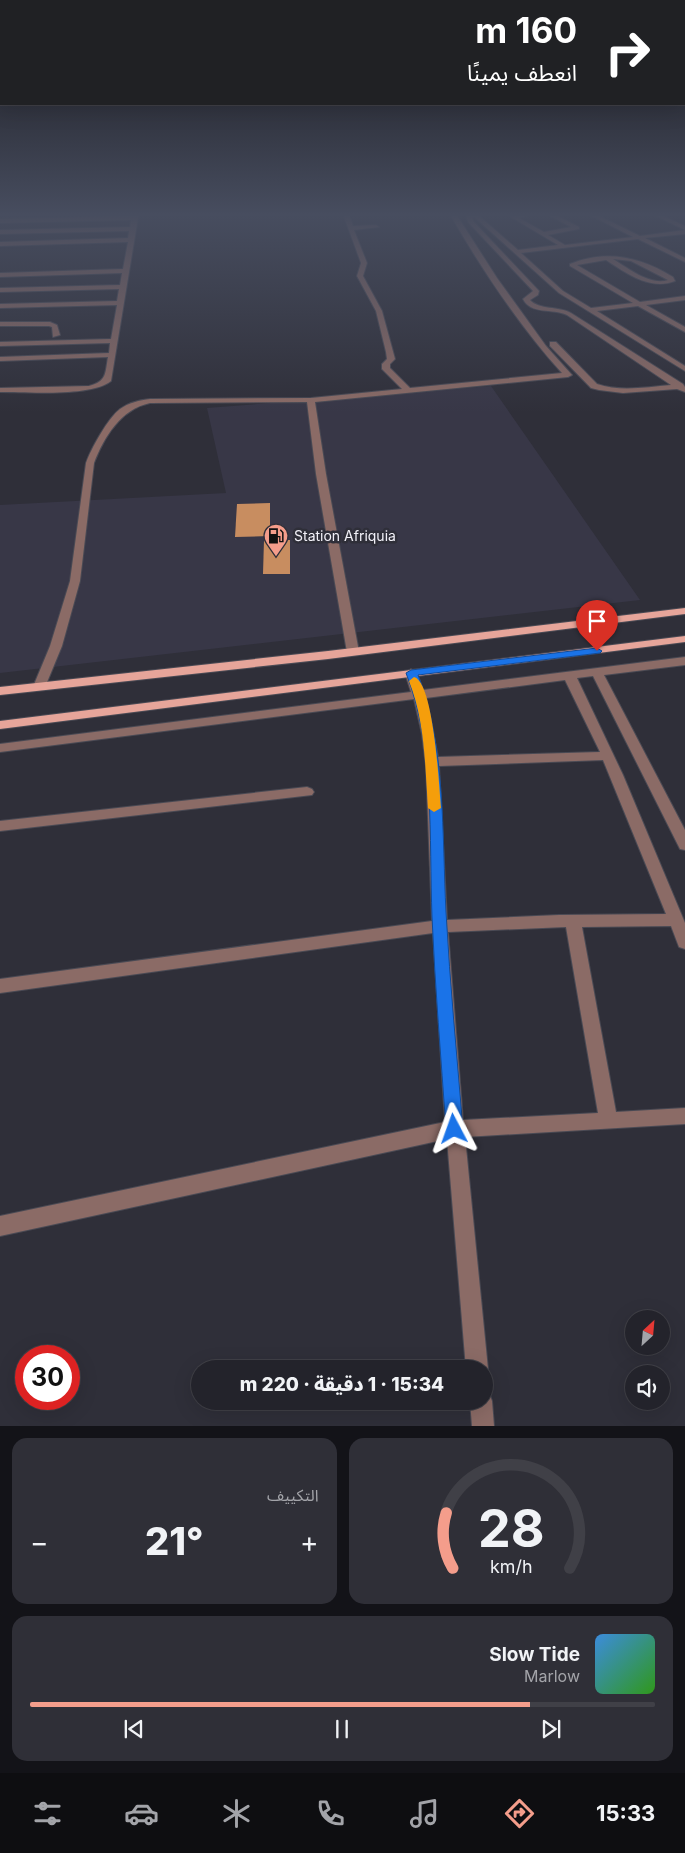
<!DOCTYPE html>
<html lang="ar">
<head>
<meta charset="utf-8">
<style>
	body { margin:0; font-family:Inter,"Noto Sans Arabic",sans-serif; background:#2f2f37; color:#f1f3f6; direction:rtl; height:100vh; display:flex; flex-direction:column; font-size:19px; white-space:nowrap }
	* { box-sizing:border-box; margin:0 }
	p { font-size:16px; color:#a3a4a9 }
	.icon { flex:none; width:28px; height:28px; fill:none; stroke:currentColor; stroke-width:2; stroke-linecap:round; stroke-linejoin:round }
	.map { position:relative; height:1426px; overflow:hidden; direction:ltr }
	.sheet { display:flex; flex-direction:column; gap:12px; padding:12px; background:#131318; flex:1 }
	.sheet>* { flex:none }
	.banner { position:absolute; left:0px; top:0px; width:685px; height:105px; box-shadow:0 5px 20px #0002,0 0 0 1px #404047; direction:rtl; background:#202124; color:#fff; overflow:hidden }
	.needle { width:32px; rotate:26deg }
	.tools { position:absolute; left:625px; top:1310px; display:grid; gap:10px }
	.tools a { display:grid; place-items:center; width:45px; height:45px; border-radius:50%; background:#23232b; box-shadow:0 5px 20px #0002,0 0 0 1px #404047; font-size:25px }
	.speed { position:absolute; left:15px; top:1345px; display:flex; gap:10px; font-size:25px; font-weight:700; text-align:center }
	.speed>* { display:grid; place-content:center; width:65px; height:65px; border-radius:50%; background:#23232b; box-shadow:0 5px 20px #0002,0 0 0 1px #404047; line-height:1 }
	.speed .limit { border:8px solid #d22; background:#fff; color:#111 }
	.pin { position:absolute; display:grid; place-items:center; width:42px; height:42px; color:#fff; margin:-51px -21px; border-radius:50% 50% 50% 0; rotate:-45deg; box-shadow:0 0 5px #0007 }
	.pin .icon { rotate:45deg }
	.me { position:absolute; width:55px; margin:-28px; rotate:356deg; stroke-linejoin:round; filter:drop-shadow(0 0 4px #0008) }
	.turn { display:flex; align-items:center; gap:18px; height:105px; padding:0 25px; font-size:22px }
	.turn .icon { width:65px; height:65px; stroke-width:2.5 }
	.turn b { display:block; font-size:35px; line-height:42px }
	.big { font-size:38px; font-weight:800; line-height:1.1 }
	.sheet .card { flex:1; display:flex; flex-direction:column; justify-content:center; gap:8px; min-width:0; padding:0 18px; border-radius:15px; background:#2f2f37 }
	.sheet .dial { align-items:center; gap:0 }
	.dial svg { height:130px; overflow:visible; fill:none; stroke:#404047; stroke-width:7; stroke-linecap:round; text-anchor:middle }
	.dial text { fill:#f1f3f6; stroke:none }
	.song { display:flex; align-items:center; gap:15px }
	.cover { width:60px; height:60px; border-radius:8px; background:linear-gradient(135deg,hsl(210 70% 55%),hsl(110 70% 35%)) }
	.played { height:5px; border-radius:2px; background:linear-gradient(90deg,#f49d8b 80%,#404047 80%) }
	.keys { display:flex; justify-content:space-around; direction:ltr }
	.heat { display:flex; justify-content:space-between; align-items:center; font-size:28px; direction:ltr }
	.sheet .tiles { flex:1; display:grid; gap:12px; grid-template-columns:1fr 1fr }
	.card:last-child { grid-column:span 2 }
	.trip { position:absolute; left:191px; top:1360px; width:302px; height:50px; border-radius:25px; background:#23232b; box-shadow:0 5px 20px #0002,0 0 0 1px #404047; font-weight:800; line-height:50px; text-align:center; direction:rtl }
	.tab-bar { display:flex; height:80px; justify-content:space-around; align-items:center; background:#0e0e11; color:#a3a4a9 }
	.tab-bar .icon { width:35px; height:35px }
	.tab-bar .on { color:#f49d8b }
	.tab-bar b { font-size:22px; color:#f1f3f6 }
	.map>svg:first-child { display:block }
	.built { fill:#383747 }
	.building { fill:#c88d60 }
	.lines { fill:none; stroke-linecap:round; stroke-linejoin:round }
	.minor-casing { stroke:#4a4a54; stroke-width:2 }
	.major-casing { stroke:#4a4a54; stroke-width:2 }
	.minor { fill:#8b6b66; fill-rule:evenodd }
	.major { fill:#e6a59a; fill-rule:evenodd }
	.route { fill:#1a73e8; stroke:#114b97 }
	.slow { fill:#f59e0b }
	.labels { text-anchor:middle; stroke-width:5; stroke-linejoin:round; paint-order:stroke }
	.far-poi-label { font-size:14px; fill:#f2f1f8; stroke:#2f2f39; text-anchor:start }
</style>
</head>
<body>
<div class="map">
<svg width="685" height="1426" viewBox="0 0 685 1426">
	<rect width="100%" height="100%" fill="#2f2f39"/>
	<!-- built -->
	<path class="built" d="M491 386 640 600 0 673V505L226 493 207 408Z"/>
	<!-- building -->
	<g class="building">
		<path d="M270 503V536L235 537 237 504Z"/>
		<path d="M264 540H290V574H263Z"/>
	</g>
	<g class="lines">
		<defs>
			<g id="minor">
				<path d="M132 214H138V218L111 381C92 397 26 392 0 392V388L89 386C107 381 105 374 108 357L0 361V357L109 353 110 343 0 346V342L111 339 117 305 0 308V304L117 301 119 289 0 292V288L120 285 122 273 0 277V273L123 269 128 242 0 246V242L128 238 129 231 0 234V230L130 227 131 220 0 223V219L132 216Z"/>
				<path d="M343 214H349L353 226 376 225 379 227 354 230 367 263 363 276 382 311 395 359 390 364V368L410 388 562 373C521 328 480 267 450 214H456L497 278 546 346 572 375 568 377 315 402 326 474 359 652 353 655 347 652 316 474 307 402 150 403C121 409 104 437 94 463L80 581 62 646 45 687 43 690H35L33 687 50 646 70 581 86 463C91 449 108 418 120 409 128 403 140 400 150 399L311 398 402 389 382 369V364L387 359 386 352 376 311 357 276 361 263Z"/>
				<path d="M466 214H477L518 250 558 245 511 217 523 214H534L519 218 544 232 571 227 547 214H554L579 227V229L548 235 565 245 633 237 588 214H595L640 236 685 230V234L645 238 685 258V262L638 239 521 253 563 291 591 308 633 303 570 266V264C606 249 641 257 673 277L675 281C650 291 626 273 606 260L577 265 640 302 685 296V300L646 305 685 327V332L638 306 597 311 685 366V371L559 293 472 215 473 221 539 291 538 295 530 300C539 310 559 306 571 313L683 384 685 387V392L677 389 623 393 599 390 591 388 550 346V342H556L597 384C620 392 647 387 671 385L567 315C552 308 531 315 523 299L533 291 468 222ZM613 259 631 261 668 280C650 286 628 268 613 259Z"/>
				<path d="M652 214H659L685 226V230Z"/>
				<path d="M0 322H50L57 325 60 335 53 337 52 327 49 326H0Z"/>
				<path d="M685 657V665L604 675 685 830V850L680 849 678 845 593 676 577 678 623 775 685 923V949L679 947 671 926 582 927 616 1112 685 1108V1124L465 1137 488 1369 485 1376V1369H466L447 1139 0 1236V1216L445 1122 433 933 0 993V979L432 921 426 766 422 734 414 699 0 752V744L411 692 405 673 411 669 417 673 423 690ZM565 680 600 752 438 757 426 698ZM603 760 666 914 559 915 447 920 439 766ZM566 927 598 1113 463 1120 448 932Z"/>
				<path d="M307 787 312 789 314 792 312 795 0 831V821Z"/>
				<path d="M485 1392 489 1393 492 1401 494 1426H472L470 1401H485Z"/>
			</g>
			<g id="major">
				<path d="M685 608V614L328 659 0 695V687L328 651Z"/>
				<path d="M685 636V642L0 729V721Z"/>
			</g>
		</defs>
		<!-- minor casing -->
		<use href="#minor" class="minor-casing"/>
		<!-- major casing -->
		<use href="#major" class="major-casing"/>
		<!-- minor -->
		<use href="#minor" class="minor"/>
		<!-- major -->
		<use href="#major" class="major"/>
	</g>
	<!-- sky -->
	<linearGradient id="sky" x2="0" y2="1"><stop stop-color="#1a1a1f"/><stop offset="0.52" stop-color="#474d5f"/><stop offset="1" stop-color="#474d5f" stop-opacity="0"/></linearGradient>
	<rect width="685" height="413" fill="url(#sky)"/>
	<!-- route -->
	<path class="route" d="M597 648 602 651 600 653 418 675C446 745 442 837 446 912 450 985 457 1057 463 1129L460 1134 454 1136 448 1134 446 1129C441 1058 435 987 432 917 429 839 435 746 406 673L411 670Z"/>
	<!-- slow -->
	<path class="slow" d="M414 677C434 682 439 787 441 808L434 812 428 808C425 765 425 721 409 681Z"/>
	<!-- icons -->
	<defs>
		<symbol id="fuel-pin" viewBox="-11 -11 22 30"><path d="M0 17L-7.5 6A9.5 9.5 0 1 1 7.5 6Z" fill="#f49d8b" stroke="#2f2f39"/><path d="M-5.5-6h7V0h2V4h1.3V-2.5L3-4.5l.8-.8L6-3V5H2.5V1h-1V6h-7ZM-4.2-4.7v3.2H.2V-4.7Z" fill="#111"/></symbol>
	</defs>
	<g fill-rule="evenodd">
		<use href="#fuel-pin" x="262" y="522" width="28" height="38"/>
	</g>
	<g class="labels">
		<!-- far-poi labels -->
		<g class="far-poi-label">
			<text x="294" y="541">Station Afriquia</text>
		</g>
	</g>
</svg>
<div class="tools">
<a><svg class="needle" viewBox="-14 -14 28 28"><path d="M0-13l5 13h-10z" fill="#e53935"/><path d="M0 13l5-13h-10z" fill="#a3a4a9"/></svg></a>
<a><svg class="icon" aria-label="sound" viewBox="0 0 24 24"><path d="M4 9h4l5-4v14l-5-4H4zM17 9q2 3 0 6"/></svg></a>
</div>
<div class="speed"><div class="limit">30</div></div>
<div class="pin" style="left:597px;top:651px;background:#d93025"><svg class="icon" aria-label="arrive" viewBox="0 0 24 24"><path d="M6 21V4h12l-3 4 3 4H6"/></svg></div>
<svg class="me" style="left:454px;top:1129px" viewBox="-20 -20 40 40"><path d="M0-17L14 15 0 8-14 15z" fill="#1a73e8" stroke="#fff" stroke-width="4"/></svg>
<div class="trip">15:34 · 1 دقيقة · 220 m</div>
<div class="banner">
<div class="turn"><svg class="icon" aria-label="right" viewBox="0 0 24 24"><path d="M7 20v-9h11M14 6l5 5-5 5"/></svg><div><b>160 m</b>انعطف يمينًا</div></div>
</div>
</div>
<section class="sheet">
<div class="tiles">
<div class="card dial"><svg viewBox="0 0 100 80">
<path d="M14 69A42 42 0 1 1 86 69"/>
<path d="M14 69A42 42 0 0 1 10 35" stroke="#f49d8b"/>
<text x="50" y="56" font-size="32" font-weight="700">28</text>
<text x="50" y="72" font-size="11">km/h</text>
</svg></div>
<div class="card"><p>التكييف</p>
<div class="heat"><a>−</a><b class="big">21°</b><a>+</a></div>
</div>
<div class="card">
<div class="song"><i class="cover"></i><div><b>Slow Tide</b><p>Marlow</p></div></div>
<div class="played"></div>
<div class="keys"><svg class="icon" aria-label="previous" viewBox="0 0 24 24"><path d="M18 5L8 12l10 7zM5 5v14"/></svg><svg class="icon" aria-label="pause" viewBox="0 0 24 24"><path d="M8 5v14M16 5v14"/></svg><svg class="icon" aria-label="next" viewBox="0 0 24 24"><path d="M6 5l10 7-10 7zM19 5v14"/></svg></div>
</div>
</div>
</section>
<nav class="tab-bar">
<b>15:33</b>
<svg class="icon on" aria-label="directions" viewBox="0 0 24 24"><path d="M12 3l9 9-9 9-9-9zM9 14v-3h6M13 9l2 2-2 2"/></svg>
<svg class="icon" aria-label="music" viewBox="0 0 24 24"><path d="M9 18V5l10-2v13"/><circle cx="6" cy="18" r="3"/><circle cx="16" cy="16" r="3"/></svg>
<svg class="icon" aria-label="phone" viewBox="0 0 24 24"><path d="M5 4h4l2 5-3 2q2 4 5 5l2-3 5 2v4C11 20 4 13 5 4z"/></svg>
<svg class="icon" aria-label="climate" viewBox="0 0 24 24"><path d="M12 3v18M4 7l16 10M4 17L20 7"/></svg>
<svg class="icon" aria-label="car" viewBox="0 0 24 24"><path d="M5 17H2v-5l4-1 3-4h7l3 4 3 1v5h-3M9 17h6M6 11h13"/><circle cx="7" cy="17" r="2"/><circle cx="17" cy="17" r="2"/></svg>
<svg class="icon" aria-label="filters" viewBox="0 0 24 24"><path d="M4 7h16M4 17h16"/><circle cx="9" cy="7" r="2"/><circle cx="15" cy="17" r="2"/></svg>
</nav>
</body>
</html>
